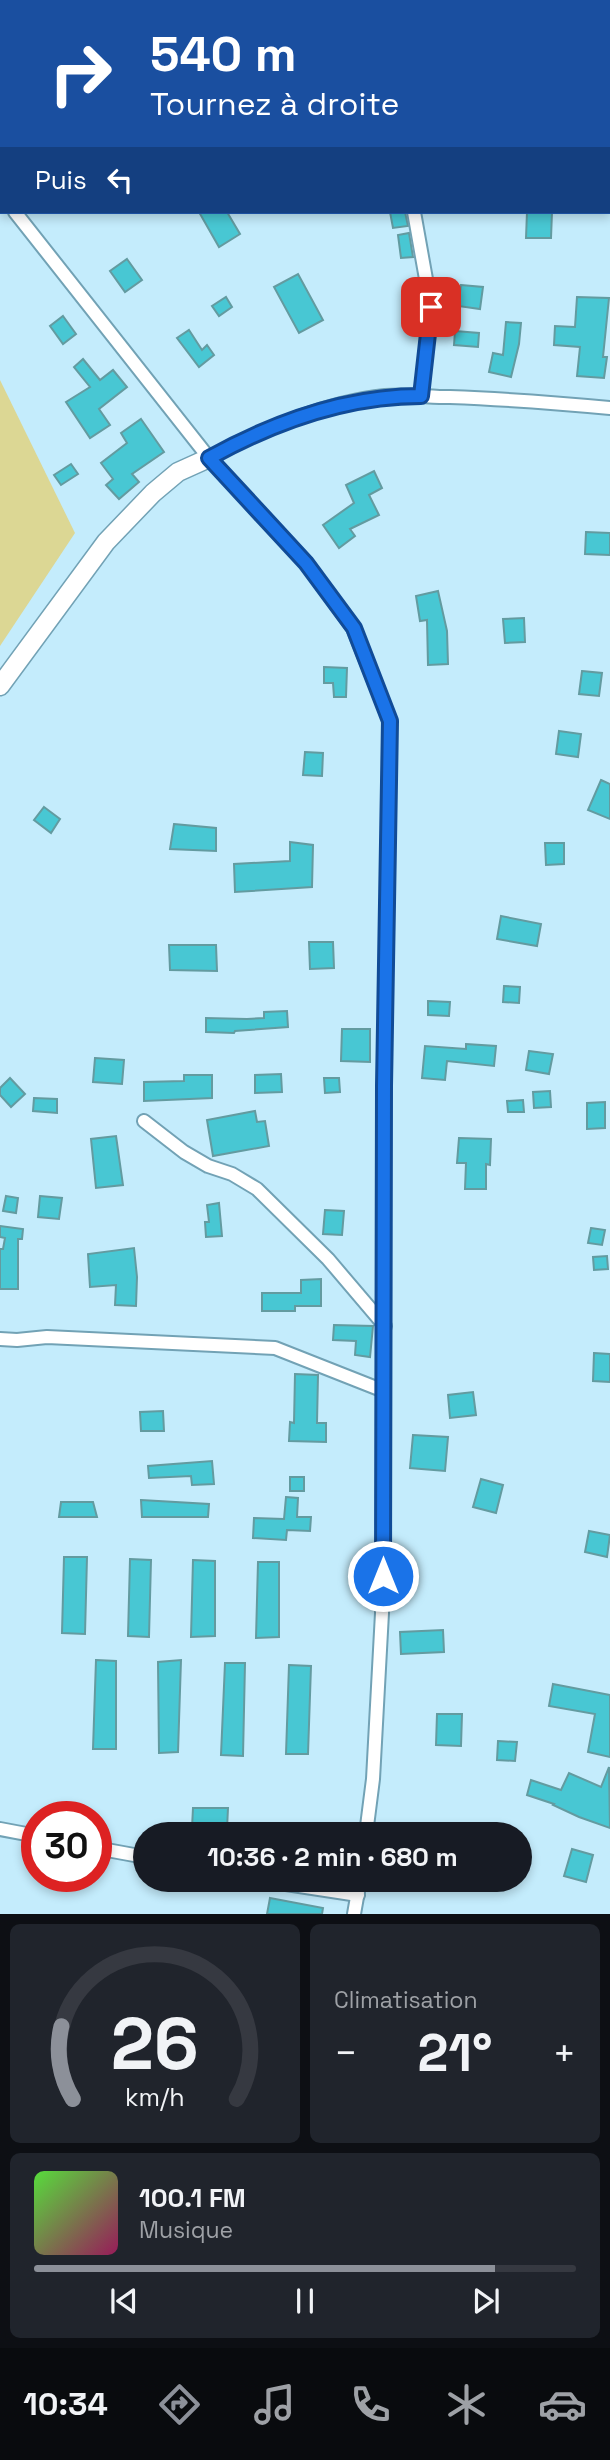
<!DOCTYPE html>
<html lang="fr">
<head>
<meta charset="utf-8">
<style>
	body { margin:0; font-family:"Space Grotesk",sans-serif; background:#20242c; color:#f1f3f6; height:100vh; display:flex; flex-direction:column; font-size:26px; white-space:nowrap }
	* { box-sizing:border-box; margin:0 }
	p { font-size:23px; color:#9ea1a6 }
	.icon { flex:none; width:38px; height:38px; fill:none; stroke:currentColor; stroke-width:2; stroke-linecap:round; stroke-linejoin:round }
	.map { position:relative; height:1914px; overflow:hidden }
	.sheet { display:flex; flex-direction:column; gap:10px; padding:10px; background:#0d0f14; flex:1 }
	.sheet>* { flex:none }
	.guide { position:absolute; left:0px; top:0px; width:611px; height:214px; box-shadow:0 4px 10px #0003; background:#1a4fa0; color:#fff; overflow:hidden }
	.speed { position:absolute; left:21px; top:1801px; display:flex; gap:14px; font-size:35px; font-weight:700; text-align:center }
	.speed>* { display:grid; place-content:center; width:91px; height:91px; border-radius:50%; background:#171b24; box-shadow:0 4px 10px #0003; line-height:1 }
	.speed .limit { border:10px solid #d22; background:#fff; color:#111 }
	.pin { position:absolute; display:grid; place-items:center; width:60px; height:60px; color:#fff; margin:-30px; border-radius:14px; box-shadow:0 4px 10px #0006 }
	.me { position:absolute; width:77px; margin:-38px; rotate:0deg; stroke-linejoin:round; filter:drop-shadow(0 0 5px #0008) }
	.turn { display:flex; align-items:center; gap:24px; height:147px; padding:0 35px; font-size:32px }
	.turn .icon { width:91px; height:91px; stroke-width:2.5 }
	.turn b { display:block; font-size:49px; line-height:60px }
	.then { display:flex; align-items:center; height:66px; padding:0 35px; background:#0003; gap:14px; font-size:26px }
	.big { font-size:52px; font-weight:800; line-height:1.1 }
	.sheet .card { flex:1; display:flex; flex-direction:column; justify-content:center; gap:10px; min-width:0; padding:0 24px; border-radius:10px; background:#20242c }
	.sheet .dial { align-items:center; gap:0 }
	.dial svg { height:182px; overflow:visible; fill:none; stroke:#363941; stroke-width:7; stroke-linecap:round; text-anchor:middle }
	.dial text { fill:#f1f3f6; stroke:none }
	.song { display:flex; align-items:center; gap:21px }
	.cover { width:84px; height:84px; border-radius:10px; background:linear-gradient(135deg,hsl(110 70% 55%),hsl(330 70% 35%)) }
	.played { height:7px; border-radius:4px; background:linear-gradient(90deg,#8c9099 85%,#363941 85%) }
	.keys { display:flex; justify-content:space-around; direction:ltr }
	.heat { display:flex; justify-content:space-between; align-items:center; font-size:38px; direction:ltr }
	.sheet .tiles { flex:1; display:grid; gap:10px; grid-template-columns:1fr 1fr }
	.card:last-child { grid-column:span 2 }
	.trip { position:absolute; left:133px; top:1822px; width:399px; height:70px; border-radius:35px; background:#171b24; box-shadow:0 4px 10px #0003; font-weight:800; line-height:70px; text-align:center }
	.menu { display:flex; height:112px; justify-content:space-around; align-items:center; background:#090b0e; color:#9ea1a6 }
	.menu .icon { width:49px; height:49px }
	.menu .on { color:#8c9099 }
	.menu b { font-size:32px; color:#f1f3f6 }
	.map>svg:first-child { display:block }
	.green { fill:#dcd794 }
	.building { fill:#48c7d3; stroke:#639ba0; stroke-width:2 }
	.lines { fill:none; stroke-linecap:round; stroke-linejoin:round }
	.street-casing { stroke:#72a2b5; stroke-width:16 }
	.secondary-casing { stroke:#72a2b5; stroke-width:21 }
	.street { stroke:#fff; stroke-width:12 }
	.secondary { stroke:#fff; stroke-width:18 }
	.route-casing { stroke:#114b97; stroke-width:18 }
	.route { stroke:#1a73e8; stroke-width:12 }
</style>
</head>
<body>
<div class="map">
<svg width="610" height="1914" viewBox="0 0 610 1914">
	<rect width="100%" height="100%" fill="#c4ecfc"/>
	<!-- green -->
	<path class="green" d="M0 380 75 533 0 646Z"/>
	<!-- building -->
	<g class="building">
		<path d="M199 212H227L240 234 219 247Z"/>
		<path d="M390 212H405L408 226 393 228Z"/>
		<path d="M527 212H552L551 238H526Z"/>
		<path d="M409 233 413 257 401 258 398 235Z"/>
		<path d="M127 259 142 280 125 292 110 271Z"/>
		<path d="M298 274 323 320 299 333 274 287Z"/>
		<path d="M461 285 483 287 480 309 458 306Z"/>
		<path d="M226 297 232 307 219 316 212 306Z"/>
		<path d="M577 297 609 298 603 357H607L604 378 577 376 580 347 554 345 555 326 575 327Z"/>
		<path d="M63 316 76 334 63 344 50 326Z"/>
		<path d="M506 322 521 323 519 344 511 377 489 372 493 353 503 355Z"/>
		<path d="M189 330 202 350 207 345 214 355 199 367 177 338Z"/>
		<path d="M455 331 479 333 478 347 454 345Z"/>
		<path d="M83 359 100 380 113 370 127 387 99 409 110 425 90 438 66 402 90 387 74 367Z"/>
		<path d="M141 419 164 452 132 474 139 482 119 499 106 485 113 479 101 463 127 443 121 433Z"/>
		<path d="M71 464 78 474 61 485 54 475Z"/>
		<path d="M374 471 382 488 369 495 379 515 350 529 355 536 339 548 323 525 354 503 346 485Z"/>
		<path d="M586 532 610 533V555L585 554Z"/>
		<path d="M438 591 447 631 448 664 428 665 427 620 420 621 416 596Z"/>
		<path d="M524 618 525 642 505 643 503 619Z"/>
		<path d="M324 667 347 668 346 697H334L333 683H324Z"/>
		<path d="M582 671 602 673 599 696 579 694Z"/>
		<path d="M559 731 581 734 578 757 556 754Z"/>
		<path d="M305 752 323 753 322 776 303 775Z"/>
		<path d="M601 780 610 784V819L588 810Z"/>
		<path d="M44 807 60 819 51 833 34 820Z"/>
		<path d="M174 824 216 828V851L170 849Z"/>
		<path d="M290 842 313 845 312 887 235 892 234 864 290 861Z"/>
		<path d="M545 843H564V864L546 865Z"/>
		<path d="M501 916 541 924 537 946 497 939Z"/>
		<path d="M309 942H333L334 968 310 969Z"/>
		<path d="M169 945H216L217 971 170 970Z"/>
		<path d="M504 986 520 987 519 1003 503 1002Z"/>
		<path d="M428 1001 450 1002 449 1016 428 1015Z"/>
		<path d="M287 1011 288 1027 235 1031 234 1033 206 1032V1018L247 1019 264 1018V1012Z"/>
		<path d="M342 1029H370V1062L341 1061Z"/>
		<path d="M466 1044 496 1046 494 1066 447 1061 445 1080 422 1078 425 1046 466 1049Z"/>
		<path d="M529 1051 553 1054 549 1074 526 1070Z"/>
		<path d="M95 1058 124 1060 122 1084 93 1082Z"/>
		<path d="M281 1074 282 1092 255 1093V1075Z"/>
		<path d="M184 1075H212V1098L144 1101V1082L184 1081Z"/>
		<path d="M10 1078 25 1094 11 1107 0 1095V1088Z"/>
		<path d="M324 1078H339L340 1092 325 1093Z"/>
		<path d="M550 1091 551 1107 534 1108 533 1092Z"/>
		<path d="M34 1098 57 1099V1113L33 1111Z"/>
		<path d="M523 1100 524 1112H508L507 1101Z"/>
		<path d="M605 1102V1128L587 1129V1103Z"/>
		<path d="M255 1111 257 1122 265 1121 269 1146 213 1156 207 1120Z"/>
		<path d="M116 1136 123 1185 96 1188 91 1139Z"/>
		<path d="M459 1138 491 1139 490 1165 486 1164V1189H465L466 1163H457Z"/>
		<path d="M6 1196 18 1198 16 1213 3 1211Z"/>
		<path d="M40 1196 62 1198 59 1219 38 1217Z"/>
		<path d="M219 1203 222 1236 206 1237 205 1222H209L207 1205Z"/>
		<path d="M325 1210 344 1211 342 1235 323 1234Z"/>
		<path d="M0 1226 23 1229 22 1239H18V1289H0V1249H3L5 1238 0 1237Z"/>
		<path d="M591 1228 605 1230 602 1245 588 1243Z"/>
		<path d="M134 1248 137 1277 136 1306 115 1305 116 1285 90 1287 88 1254Z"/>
		<path d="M607 1256 608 1269 594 1270 593 1257Z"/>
		<path d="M321 1279V1306H295V1311H262V1293H301V1280Z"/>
		<path d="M334 1325 373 1326 370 1357 355 1355 356 1341 333 1340Z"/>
		<path d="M594 1353 610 1354V1382L593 1381Z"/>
		<path d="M295 1374 318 1375 317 1423H326V1442L289 1441 290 1422 294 1423Z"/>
		<path d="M473 1392 476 1415 450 1418 448 1395Z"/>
		<path d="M163 1411 164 1431H141L140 1412Z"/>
		<path d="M413 1435 448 1437 445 1471 410 1468Z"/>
		<path d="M212 1461 214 1484 192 1485 191 1476 149 1478 148 1466Z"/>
		<rect x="290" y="1477" width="14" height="14"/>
		<path d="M481 1479 503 1485 496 1513 473 1507Z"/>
		<path d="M286 1497 298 1498 297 1517H311L310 1531 287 1530 286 1540 253 1538 254 1518 284 1519Z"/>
		<path d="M141 1500 209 1504 208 1517H142Z"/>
		<path d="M61 1502H93L97 1517H59Z"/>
		<path d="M589 1531 610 1535 607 1557 585 1552Z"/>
		<path d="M64 1557H87L85 1634 62 1633Z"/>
		<path d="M130 1559 151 1560 149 1637 128 1636Z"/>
		<path d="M193 1560 215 1561V1636L191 1637Z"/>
		<path d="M258 1562H279V1637L256 1638Z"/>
		<path d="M443 1630 444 1652 401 1654 400 1632Z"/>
		<path d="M96 1660 116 1661V1749H93Z"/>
		<path d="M181 1660 178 1752 159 1753 158 1662Z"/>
		<path d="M225 1663H245L243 1756 221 1755Z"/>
		<path d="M289 1665 311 1666 308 1754H286Z"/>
		<path d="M553 1684 610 1695V1757L588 1752 595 1714 549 1706Z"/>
		<path d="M437 1714H462L461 1746 436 1745Z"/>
		<path d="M498 1741 517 1742 515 1761 497 1760Z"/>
		<path d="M609 1767 610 1828 579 1817 553 1805 554 1804 527 1795 531 1780 561 1790 569 1773 601 1787Z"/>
		<path d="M193 1808H228L227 1829 192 1828Z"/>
		<path d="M572 1849 593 1855 586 1882 564 1876Z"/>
		<path d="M270 1898 323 1908 322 1914H267Z"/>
	</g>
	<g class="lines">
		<defs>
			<g id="street">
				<path d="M278 0 283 2"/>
				<path d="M0 193 2 195"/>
				<path d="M15 212 209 458 306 563 353 628 390 721 384 1086V1576L373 1779 366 1834"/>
				<path d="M414 212 431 307 421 396"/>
				<path d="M209 458C260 430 327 402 385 396 406 394 428 397 450 397 503 399 556 403 610 408"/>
				<path d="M144 1121 184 1152 208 1166 232 1174 257 1189 328 1259 385 1326"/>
				<path d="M0 1339 17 1340 47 1337 275 1348 384 1391"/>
				<path d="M0 1829 37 1836"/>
				<path d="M96 1848 145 1857"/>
				<path d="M260 1880 358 1895"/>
				<path d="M354 1914 360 1880"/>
			</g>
			<path id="secondary" d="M0 686 106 542 153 493 178 472 209 458"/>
		</defs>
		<!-- street casing -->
		<use href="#street" class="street-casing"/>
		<!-- secondary casing -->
		<use href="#secondary" class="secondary-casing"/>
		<!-- street -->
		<use href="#street" class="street"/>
		<!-- secondary -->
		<use href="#secondary" class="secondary"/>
	</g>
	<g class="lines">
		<defs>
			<path id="route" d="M383 1576 384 1086 390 721 354 628 306 563 209 458C274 422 346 396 421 396L431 307"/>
		</defs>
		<!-- route casing -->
		<use href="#route" class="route-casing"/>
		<!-- route -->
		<use href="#route" class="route"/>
	</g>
</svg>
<div class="speed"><div class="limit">30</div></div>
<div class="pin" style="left:431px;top:307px;background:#d93025"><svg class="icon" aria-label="arrive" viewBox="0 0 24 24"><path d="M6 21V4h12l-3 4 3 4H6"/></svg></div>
<svg class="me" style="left:383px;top:1576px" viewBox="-20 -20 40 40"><circle r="17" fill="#1a73e8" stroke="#fff" stroke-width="3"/><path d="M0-11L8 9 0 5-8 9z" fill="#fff"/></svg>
<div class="trip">10:36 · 2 min · 680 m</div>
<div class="guide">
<div class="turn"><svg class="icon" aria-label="right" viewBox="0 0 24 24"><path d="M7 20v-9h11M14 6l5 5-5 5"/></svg><div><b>540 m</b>Tournez à droite</div></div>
<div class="then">Puis<svg class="icon" aria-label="left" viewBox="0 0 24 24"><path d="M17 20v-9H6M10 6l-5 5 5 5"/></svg></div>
</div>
</div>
<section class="sheet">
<div class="tiles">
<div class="card dial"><svg viewBox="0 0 100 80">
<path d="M14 69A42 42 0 1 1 86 69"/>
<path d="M14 69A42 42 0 0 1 9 37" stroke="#8c9099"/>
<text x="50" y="56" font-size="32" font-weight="700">26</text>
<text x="50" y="72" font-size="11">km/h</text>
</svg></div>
<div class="card"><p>Climatisation</p>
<div class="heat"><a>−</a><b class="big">21°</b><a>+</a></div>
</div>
<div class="card">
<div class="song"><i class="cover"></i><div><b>100.1 FM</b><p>Musique</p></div></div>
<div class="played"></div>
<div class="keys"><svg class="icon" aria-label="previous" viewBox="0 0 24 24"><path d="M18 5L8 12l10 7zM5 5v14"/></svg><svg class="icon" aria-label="pause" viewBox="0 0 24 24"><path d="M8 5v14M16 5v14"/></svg><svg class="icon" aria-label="next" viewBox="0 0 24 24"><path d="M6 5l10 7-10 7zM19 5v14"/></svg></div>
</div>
</div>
</section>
<nav class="menu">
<b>10:34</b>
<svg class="icon on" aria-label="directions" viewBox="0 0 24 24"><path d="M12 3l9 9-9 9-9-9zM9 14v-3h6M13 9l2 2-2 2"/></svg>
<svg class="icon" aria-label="music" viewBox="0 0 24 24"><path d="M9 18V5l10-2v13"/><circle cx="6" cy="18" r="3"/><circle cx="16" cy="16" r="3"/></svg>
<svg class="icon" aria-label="phone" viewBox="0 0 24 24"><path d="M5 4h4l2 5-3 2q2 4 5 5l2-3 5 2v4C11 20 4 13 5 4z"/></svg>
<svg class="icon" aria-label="climate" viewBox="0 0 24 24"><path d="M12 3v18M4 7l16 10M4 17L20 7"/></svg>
<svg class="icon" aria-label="car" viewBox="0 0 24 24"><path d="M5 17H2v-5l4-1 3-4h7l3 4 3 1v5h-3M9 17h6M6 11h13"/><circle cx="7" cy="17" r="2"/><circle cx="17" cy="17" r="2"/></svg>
</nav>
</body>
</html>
